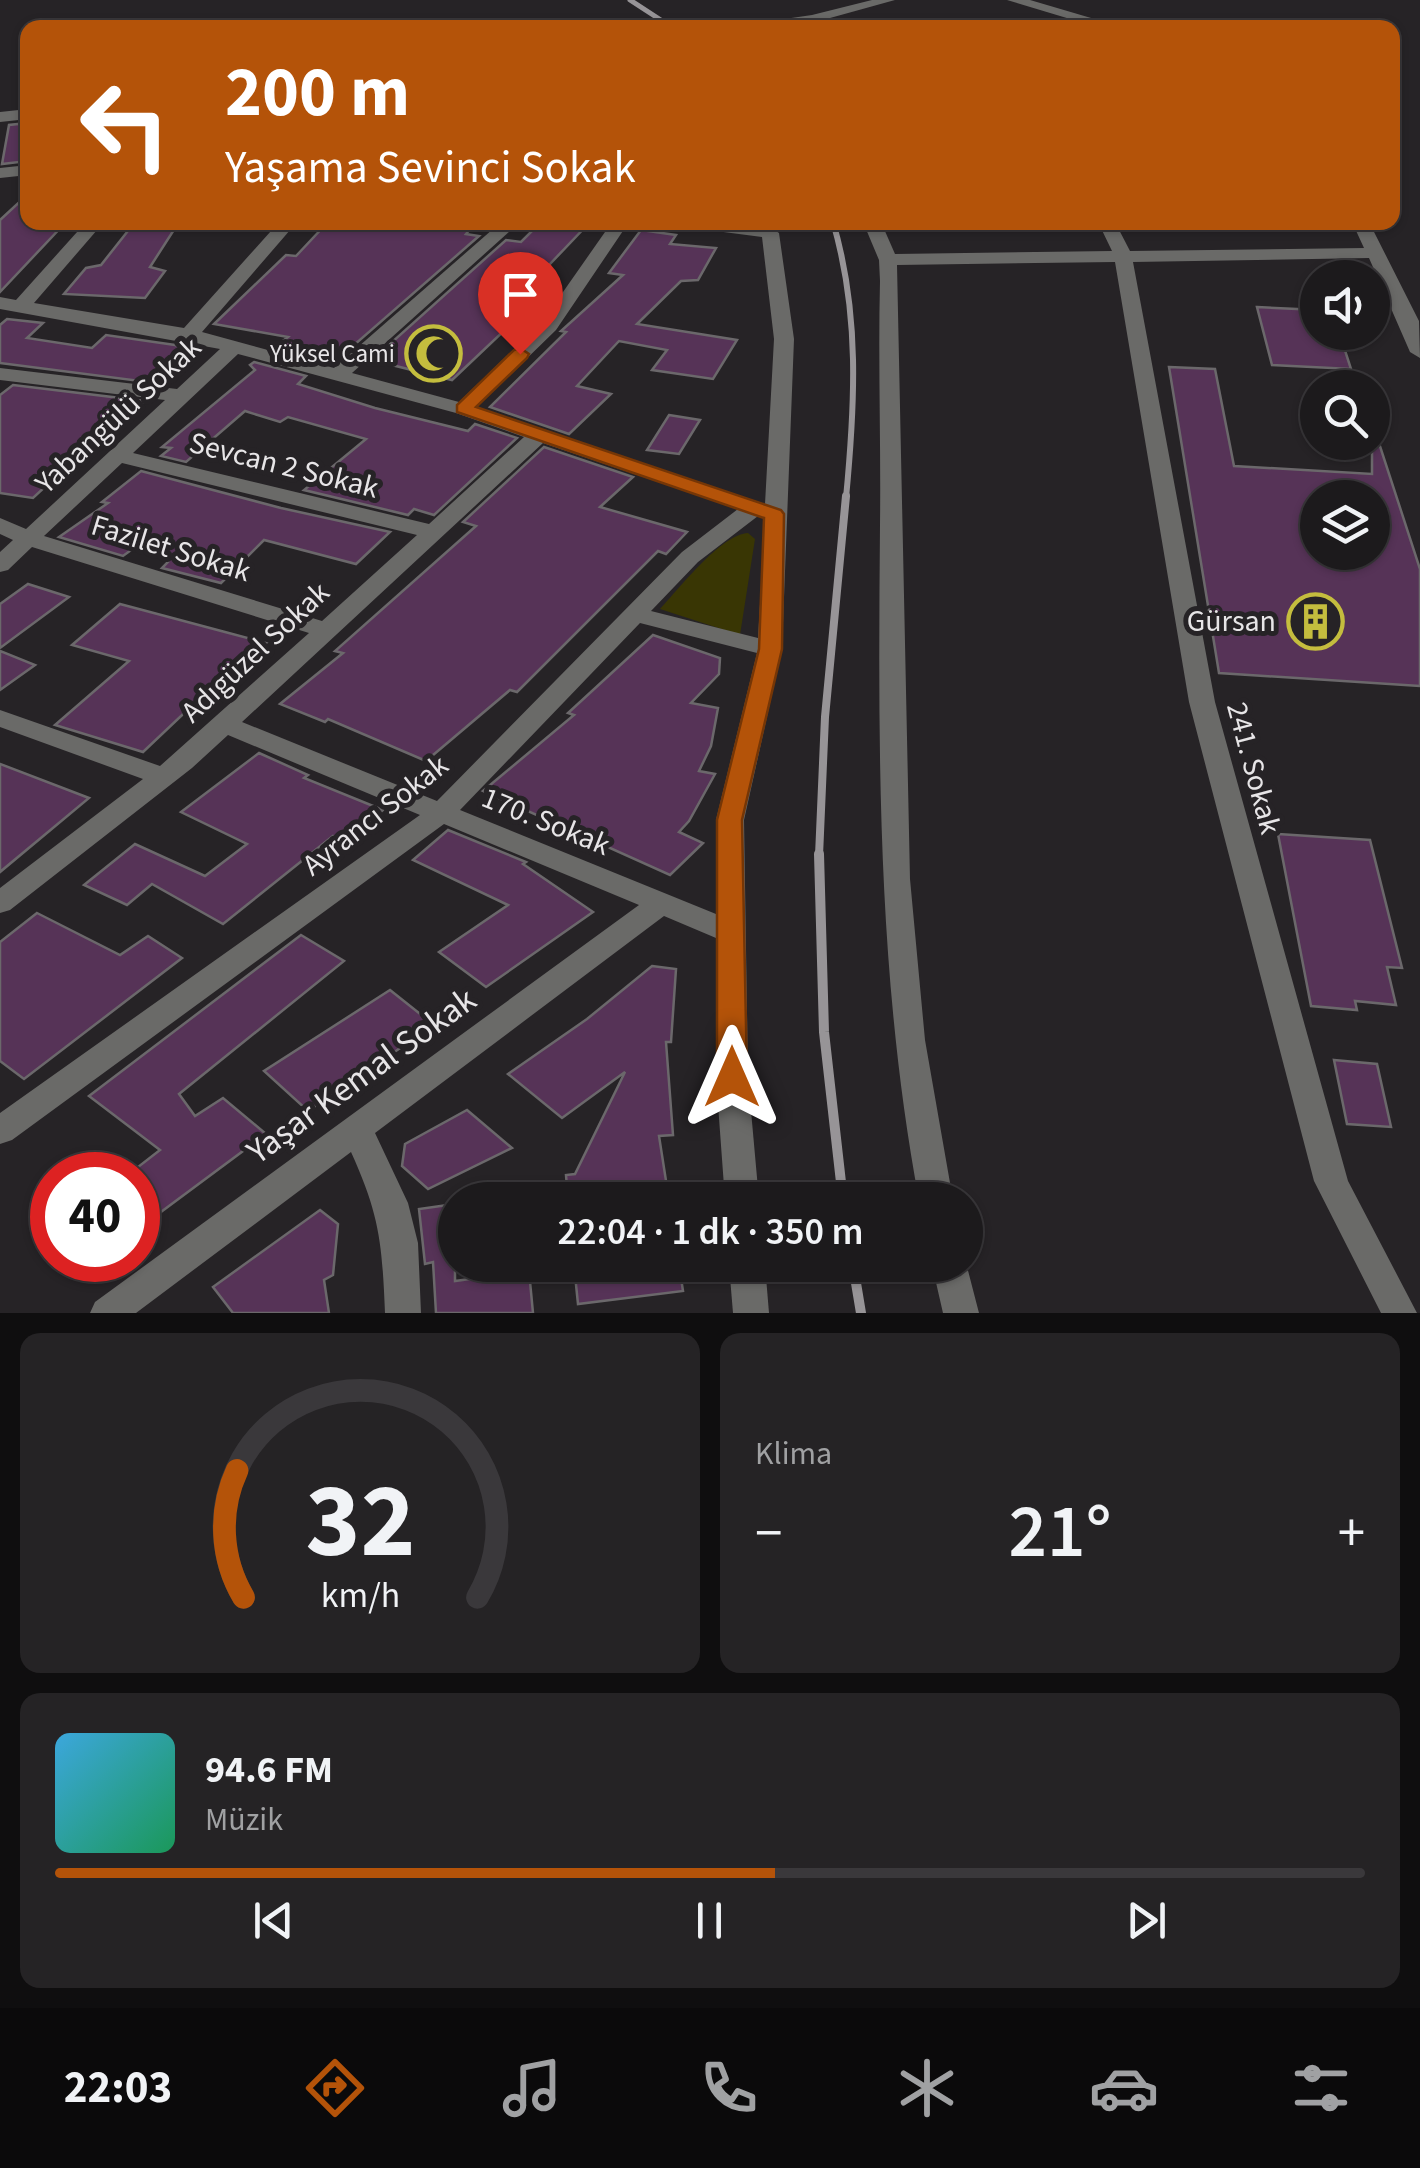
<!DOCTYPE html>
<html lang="tr">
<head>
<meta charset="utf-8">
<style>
	body { margin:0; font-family:"Source Sans 3",sans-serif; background:#252325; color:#f1f3f6; height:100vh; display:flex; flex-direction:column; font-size:38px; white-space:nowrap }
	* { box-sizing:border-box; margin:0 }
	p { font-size:32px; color:#a0a1a3 }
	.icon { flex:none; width:55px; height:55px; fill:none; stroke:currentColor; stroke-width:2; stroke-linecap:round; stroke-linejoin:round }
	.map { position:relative; height:1313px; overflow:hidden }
	.details { display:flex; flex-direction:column; gap:20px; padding:20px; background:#0f0e0f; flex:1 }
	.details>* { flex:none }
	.hud { position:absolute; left:20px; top:20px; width:1380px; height:210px; border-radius:20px; box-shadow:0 2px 8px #0004,0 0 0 2px #3a383b; background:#b45309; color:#fff; overflow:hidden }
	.controls { position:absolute; left:1300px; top:260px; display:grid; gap:20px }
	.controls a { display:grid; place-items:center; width:90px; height:90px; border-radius:50%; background:#1c1a1c; box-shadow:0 2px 8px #0004,0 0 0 2px #3a383b; font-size:50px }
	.speed { position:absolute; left:30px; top:1152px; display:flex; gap:20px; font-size:50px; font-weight:700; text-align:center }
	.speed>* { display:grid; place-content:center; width:130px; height:130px; border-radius:50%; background:#1c1a1c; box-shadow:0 2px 8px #0004,0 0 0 2px #3a383b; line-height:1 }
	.speed .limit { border:15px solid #d22; background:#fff; color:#111 }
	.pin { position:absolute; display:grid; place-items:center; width:85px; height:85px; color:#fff; margin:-102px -42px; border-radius:50% 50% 50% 0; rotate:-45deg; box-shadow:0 0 10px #0007 }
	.pin .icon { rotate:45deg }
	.me { position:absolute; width:110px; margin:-55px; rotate:0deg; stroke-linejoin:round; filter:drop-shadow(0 0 8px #0008) }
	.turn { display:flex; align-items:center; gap:35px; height:210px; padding:0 40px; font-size:45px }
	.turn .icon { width:130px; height:130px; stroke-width:2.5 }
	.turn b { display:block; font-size:70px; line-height:85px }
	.big { font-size:75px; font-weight:600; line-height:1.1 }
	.details .card { flex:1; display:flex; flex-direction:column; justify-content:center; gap:15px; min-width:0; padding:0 35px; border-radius:20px; background:#252325 }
	.details .dial { align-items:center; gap:0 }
	.dial svg { height:260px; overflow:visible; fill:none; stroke:#3a383b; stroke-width:7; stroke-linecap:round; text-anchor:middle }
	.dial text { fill:#f1f3f6; stroke:none }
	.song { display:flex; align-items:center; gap:30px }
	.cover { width:120px; height:120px; border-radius:15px; background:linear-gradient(135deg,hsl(200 70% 55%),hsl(150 70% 35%)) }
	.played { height:10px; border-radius:5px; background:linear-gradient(90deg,#b45309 55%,#3a383b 55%) }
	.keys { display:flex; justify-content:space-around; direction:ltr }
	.heat { display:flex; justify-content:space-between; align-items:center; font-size:55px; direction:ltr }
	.details .tiles { flex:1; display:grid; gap:20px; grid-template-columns:1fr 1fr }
	.card:last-child { grid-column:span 2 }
	.trip { position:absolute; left:438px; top:1182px; width:545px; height:100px; border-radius:50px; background:#1c1a1c; box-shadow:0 2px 8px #0004,0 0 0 2px #3a383b; font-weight:600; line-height:100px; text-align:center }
	.tab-bar { display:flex; height:160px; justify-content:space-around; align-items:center; background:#0b0a0b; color:#a0a1a3 }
	.tab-bar .icon { width:70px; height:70px }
	.tab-bar .on { color:#b45309 }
	.tab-bar b { font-size:45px; color:#f1f3f6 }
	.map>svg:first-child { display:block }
	.green { fill:#393604 }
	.building { fill:#563357; stroke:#6b686b; stroke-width:2.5; fill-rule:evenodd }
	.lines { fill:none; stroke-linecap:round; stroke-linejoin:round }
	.minor { fill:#6a6a68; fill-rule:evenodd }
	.rail-far3 { stroke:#979497; stroke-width:5 }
	.rail-far2 { stroke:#979497; stroke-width:6 }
	.rail-far1 { stroke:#979497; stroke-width:8 }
	.rail { stroke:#979497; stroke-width:10 }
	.route { fill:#b45309; stroke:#753606; stroke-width:2.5 }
	.labels { text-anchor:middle; stroke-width:10; stroke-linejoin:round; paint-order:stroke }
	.far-poi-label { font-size:25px; fill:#e7e5e7; stroke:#262326; text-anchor:end }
	.street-label { font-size:30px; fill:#e7e5e7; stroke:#262326 }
	.poi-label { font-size:30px; fill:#e7e5e7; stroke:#262326; text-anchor:end }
	.near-street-label { font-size:35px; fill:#e7e5e7; stroke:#262326 }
</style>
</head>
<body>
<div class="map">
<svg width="1420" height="1313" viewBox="0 0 1420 1313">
	<rect width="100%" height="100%" fill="#262326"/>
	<!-- green -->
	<path class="green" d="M748 533 755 539 740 635 660 609C680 588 720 535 748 533Z"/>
	<!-- building -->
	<g class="building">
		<path d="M28 123V161L2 164 9 125Z"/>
		<path d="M28 194V222H66L0 292V220Z"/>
		<path d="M135 222H179L150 267 165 271 145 298 64 294 86 268 101 265Z"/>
		<path d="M328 222H476L466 234 479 236 345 353 336 351 324 361 274 348 288 337 214 324 286 255 296 256Z"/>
		<path d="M541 222H590L510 306 527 309 452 380 372 360 506 240 521 242Z"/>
		<path d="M641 230 676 235 670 244 716 248 698 280 681 281 637 324 737 340 713 379 652 370 667 350 619 341 577 386 611 394 569 434 490 407 566 332 561 331 623 275 609 273Z"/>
		<path d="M1257 307 1318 310V332H1339L1351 369 1272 365Z"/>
		<path d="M7 319 43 323 27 338 92 348 106 335 175 345 194 355 163 384 0 363V325Z"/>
		<path d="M254 362 306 376 298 384 375 408 468 431 475 424 517 438 434 515 414 509 408 515 304 490 366 439 288 417 280 422 245 411 186 462 161 456 171 448 162 447 255 370 250 365Z"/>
		<path d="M1169 367 1215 369 1234 466 1372 474V437H1377L1420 569V686L1219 673ZM1318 498H1372V552H1318Z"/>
		<path d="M13 385 145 401 106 438 100 436 33 498 0 493V395Z"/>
		<path d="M669 415 700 420 679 454 647 450Z"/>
		<path d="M544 447 633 477 600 507 687 532 666 554 658 551 517 692 510 690 426 761 328 719 325 722 280 704 343 653 335 651 476 526 463 522Z"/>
		<path d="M141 471 281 508 390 532 356 564 264 540 221 583 162 568 168 562 149 537 123 556 59 537 108 503 102 502Z"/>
		<path d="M28 584 69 597 0 648V604Z"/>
		<path d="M120 604 225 632 266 643 225 681 219 680 143 752 55 725 129 661 72 645Z"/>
		<path d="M653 635 720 658 719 674 691 703 718 708 711 746 699 771 715 774 689 821 679 832 703 843 670 875 483 791 574 715 568 713Z"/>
		<path d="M0 651 35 665 0 690Z"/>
		<path d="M259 753 308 775 304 778 383 810 348 842 333 836 223 924 152 884 127 905 84 885 135 844 205 876 247 844 181 812Z"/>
		<path d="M0 764 89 798 0 872Z"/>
		<path d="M448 830 526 862 523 864 593 912 486 987 439 952 508 905 413 860Z"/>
		<path d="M1278 834 1370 840 1402 968 1387 967 1396 1005 1355 1001 1357 1010 1311 1006Z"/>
		<path d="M37 913 120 955 148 936 182 958 24 1079 0 1061V942Z"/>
		<path d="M301 935 344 961 179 1094 195 1116 223 1098 266 1134 138 1229V1167L160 1150 89 1096Z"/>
		<path d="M652 966 676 969 671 1042H666L673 1135 659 1136 669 1200H568L566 1175 575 1174 625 1072 562 1118 508 1074 587 1019Z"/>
		<path d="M390 990 434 1025 308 1111 264 1071Z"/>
		<path d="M1334 1060 1377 1064 1391 1127 1347 1124Z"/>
		<path d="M467 1110 512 1148 428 1189 402 1166 405 1144Z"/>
		<path d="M455 1204V1281L529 1271 533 1313H436L433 1262 425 1264 419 1209Z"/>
		<path d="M320 1210 338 1224 333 1275 324 1280 329 1313H233L213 1287Z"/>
		<path d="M574 1265H679L683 1291 578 1304Z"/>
	</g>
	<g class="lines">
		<!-- minor -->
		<g class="minor">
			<path d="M872 0H895L812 23 723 28 812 15Z"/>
			<path d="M1007 0H1030L1125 28H1100Z"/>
			<path d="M28 109V119L0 122V112Z"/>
			<path d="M28 165V175L0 178V168Z"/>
			<path d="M86 222H104L34 303 184 328 279 222H297L202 332 334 368 501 222H520L352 373 459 402 542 322 612 222H629L556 330 477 407 765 504 774 339 762 237 685 227 677 222C706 222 755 216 779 233L794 339 782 649 744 820 748 1077 759 1200H725L716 1077V938L664 916 375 1133 408 1203 418 1243 421 1313H385C382 1243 380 1216 351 1152L136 1313H90L95 1302 639 905 444 824 12 1140 0 1144V1113L420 815 228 735 192 768 10 910 0 913V888L143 779 0 727V710L160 766 309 633 32 547 8 570 0 572V552L13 540 0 534V518L26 529 165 400 0 380V368L177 389 220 349 0 309V297L16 300ZM238 354 456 413 524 437 429 524 133 453ZM543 443 738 509 682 552 437 801 242 722ZM122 463 417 535 322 621 44 536ZM758 516 765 518 758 638 651 611 698 562ZM640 623 757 653 716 820V914L460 810Z"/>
			<path d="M863 222H881L895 254 1112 251 1098 222H1115L1130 251 1364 248 1352 222H1369L1419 321 1420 358 1410 352 1369 258 1133 262 1215 702 1348 1181 1417 1313H1381L1314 1181 1189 702 1115 262 897 265 910 879 925 1040 953 1200H919C877 976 878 752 880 525 881 443 878 362 880 281L879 260Z"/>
			<path d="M965 1259 979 1313H943L932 1265H965Z"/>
			<path d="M729 1265H765L769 1313H733Z"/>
		</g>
		<!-- rail-far3 -->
		<path class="rail-far3" d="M630 0 673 28"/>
		<!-- rail-far2 -->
		<path class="rail-far2" d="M833 222C860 314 855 404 846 498"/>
		<!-- rail-far1 -->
		<path class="rail-far1" d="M819 856 825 717 846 496"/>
		<!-- rail -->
		<g class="rail">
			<path d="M819 854 824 1032 843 1200"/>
			<path d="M853 1265 861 1313"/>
		</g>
	</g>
	<!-- route -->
	<path class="route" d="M520 348 529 354 527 358 476 407 781 510 784 514 782 649 742 820 747 1077 742 1085 732 1088 722 1085 717 1077V820L759 649 764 518 457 412V405L514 350Z"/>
	<!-- icons -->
	<defs>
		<symbol id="mosque-ring" viewBox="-11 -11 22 22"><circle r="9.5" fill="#262326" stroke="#c4bd3e" stroke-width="1.5"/><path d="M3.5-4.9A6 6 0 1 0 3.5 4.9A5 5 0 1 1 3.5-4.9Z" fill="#c4bd3e"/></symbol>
		<symbol id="building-ring" viewBox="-11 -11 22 22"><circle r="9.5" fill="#262326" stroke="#c4bd3e" stroke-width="1.5"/><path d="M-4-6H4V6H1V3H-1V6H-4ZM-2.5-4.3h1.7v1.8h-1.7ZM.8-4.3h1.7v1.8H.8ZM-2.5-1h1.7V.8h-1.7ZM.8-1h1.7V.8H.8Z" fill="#c4bd3e"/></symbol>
	</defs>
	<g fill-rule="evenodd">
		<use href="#mosque-ring" x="402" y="322" width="63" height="63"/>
		<use href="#building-ring" x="1284" y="590" width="63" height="63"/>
	</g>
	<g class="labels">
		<!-- far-poi labels -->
		<g class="far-poi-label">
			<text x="395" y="362">Yüksel Cami</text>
		</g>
		<!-- street labels -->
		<g class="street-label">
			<text transform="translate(118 415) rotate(-43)" y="10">Yabangülü Sokak</text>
			<text transform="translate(284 465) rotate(14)" y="10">Sevcan 2 Sokak</text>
			<text transform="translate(171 548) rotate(17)" y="10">Fazilet Sokak</text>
			<text transform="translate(255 652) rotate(-43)" y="10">Adıgüzel Sokak</text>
			<text transform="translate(1254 768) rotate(75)" y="10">241. Sokak</text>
			<text transform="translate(375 815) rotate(-38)" y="10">Ayrancı Sokak</text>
			<text transform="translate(546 821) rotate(22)" y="10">170. Sokak</text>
		</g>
		<!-- poi labels -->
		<g class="poi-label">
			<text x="1276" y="631">Gürsan</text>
		</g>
		<!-- near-street labels -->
		<g class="near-street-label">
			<text transform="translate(361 1075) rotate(-36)" y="12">Yaşar Kemal Sokak</text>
		</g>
	</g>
</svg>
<div class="controls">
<a><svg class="icon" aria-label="sound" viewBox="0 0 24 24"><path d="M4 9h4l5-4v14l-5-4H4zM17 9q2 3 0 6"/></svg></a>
<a><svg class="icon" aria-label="search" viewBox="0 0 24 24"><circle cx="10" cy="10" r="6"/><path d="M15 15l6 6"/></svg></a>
<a><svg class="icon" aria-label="layers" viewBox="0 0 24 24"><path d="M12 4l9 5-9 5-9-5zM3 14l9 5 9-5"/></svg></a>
</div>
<div class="speed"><div class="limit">40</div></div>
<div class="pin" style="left:520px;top:354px;background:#d93025"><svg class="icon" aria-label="arrive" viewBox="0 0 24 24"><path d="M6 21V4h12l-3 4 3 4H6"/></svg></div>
<svg class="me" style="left:732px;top:1077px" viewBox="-20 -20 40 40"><path d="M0-17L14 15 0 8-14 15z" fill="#b45309" stroke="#fff" stroke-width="4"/></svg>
<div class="trip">22:04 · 1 dk · 350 m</div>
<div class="hud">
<div class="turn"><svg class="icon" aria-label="left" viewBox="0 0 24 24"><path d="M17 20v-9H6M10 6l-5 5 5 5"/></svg><div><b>200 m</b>Yaşama Sevinci Sokak</div></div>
</div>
</div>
<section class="details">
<div class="tiles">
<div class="card dial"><svg viewBox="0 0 100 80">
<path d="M14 69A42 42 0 1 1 86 69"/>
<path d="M14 69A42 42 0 0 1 12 30" stroke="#b45309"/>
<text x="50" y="56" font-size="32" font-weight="700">32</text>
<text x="50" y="72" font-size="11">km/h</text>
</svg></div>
<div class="card"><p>Klima</p>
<div class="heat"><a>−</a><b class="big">21°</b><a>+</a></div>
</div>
<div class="card">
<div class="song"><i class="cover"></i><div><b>94.6 FM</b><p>Müzik</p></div></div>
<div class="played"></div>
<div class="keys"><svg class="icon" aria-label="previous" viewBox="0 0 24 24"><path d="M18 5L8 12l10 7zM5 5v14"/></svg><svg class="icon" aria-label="pause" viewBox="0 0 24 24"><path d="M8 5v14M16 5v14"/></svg><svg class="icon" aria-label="next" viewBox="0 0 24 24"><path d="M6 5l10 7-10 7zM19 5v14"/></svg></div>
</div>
</div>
</section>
<nav class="tab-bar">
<b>22:03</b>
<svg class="icon on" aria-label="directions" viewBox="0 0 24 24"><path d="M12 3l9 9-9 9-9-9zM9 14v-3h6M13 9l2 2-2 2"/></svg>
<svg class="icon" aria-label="music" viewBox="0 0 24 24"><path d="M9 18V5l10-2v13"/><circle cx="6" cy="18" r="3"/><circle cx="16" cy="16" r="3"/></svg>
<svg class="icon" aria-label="phone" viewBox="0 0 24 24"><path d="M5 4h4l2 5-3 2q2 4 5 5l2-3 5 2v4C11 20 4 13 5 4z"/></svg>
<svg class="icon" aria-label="climate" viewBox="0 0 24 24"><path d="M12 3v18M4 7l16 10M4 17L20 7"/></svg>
<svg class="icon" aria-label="car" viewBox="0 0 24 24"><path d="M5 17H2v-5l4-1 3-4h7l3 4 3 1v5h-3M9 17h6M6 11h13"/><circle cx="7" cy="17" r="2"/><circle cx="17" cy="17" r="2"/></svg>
<svg class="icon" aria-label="filters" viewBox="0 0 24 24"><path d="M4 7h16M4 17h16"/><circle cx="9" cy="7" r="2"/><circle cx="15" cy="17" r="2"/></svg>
</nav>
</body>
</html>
